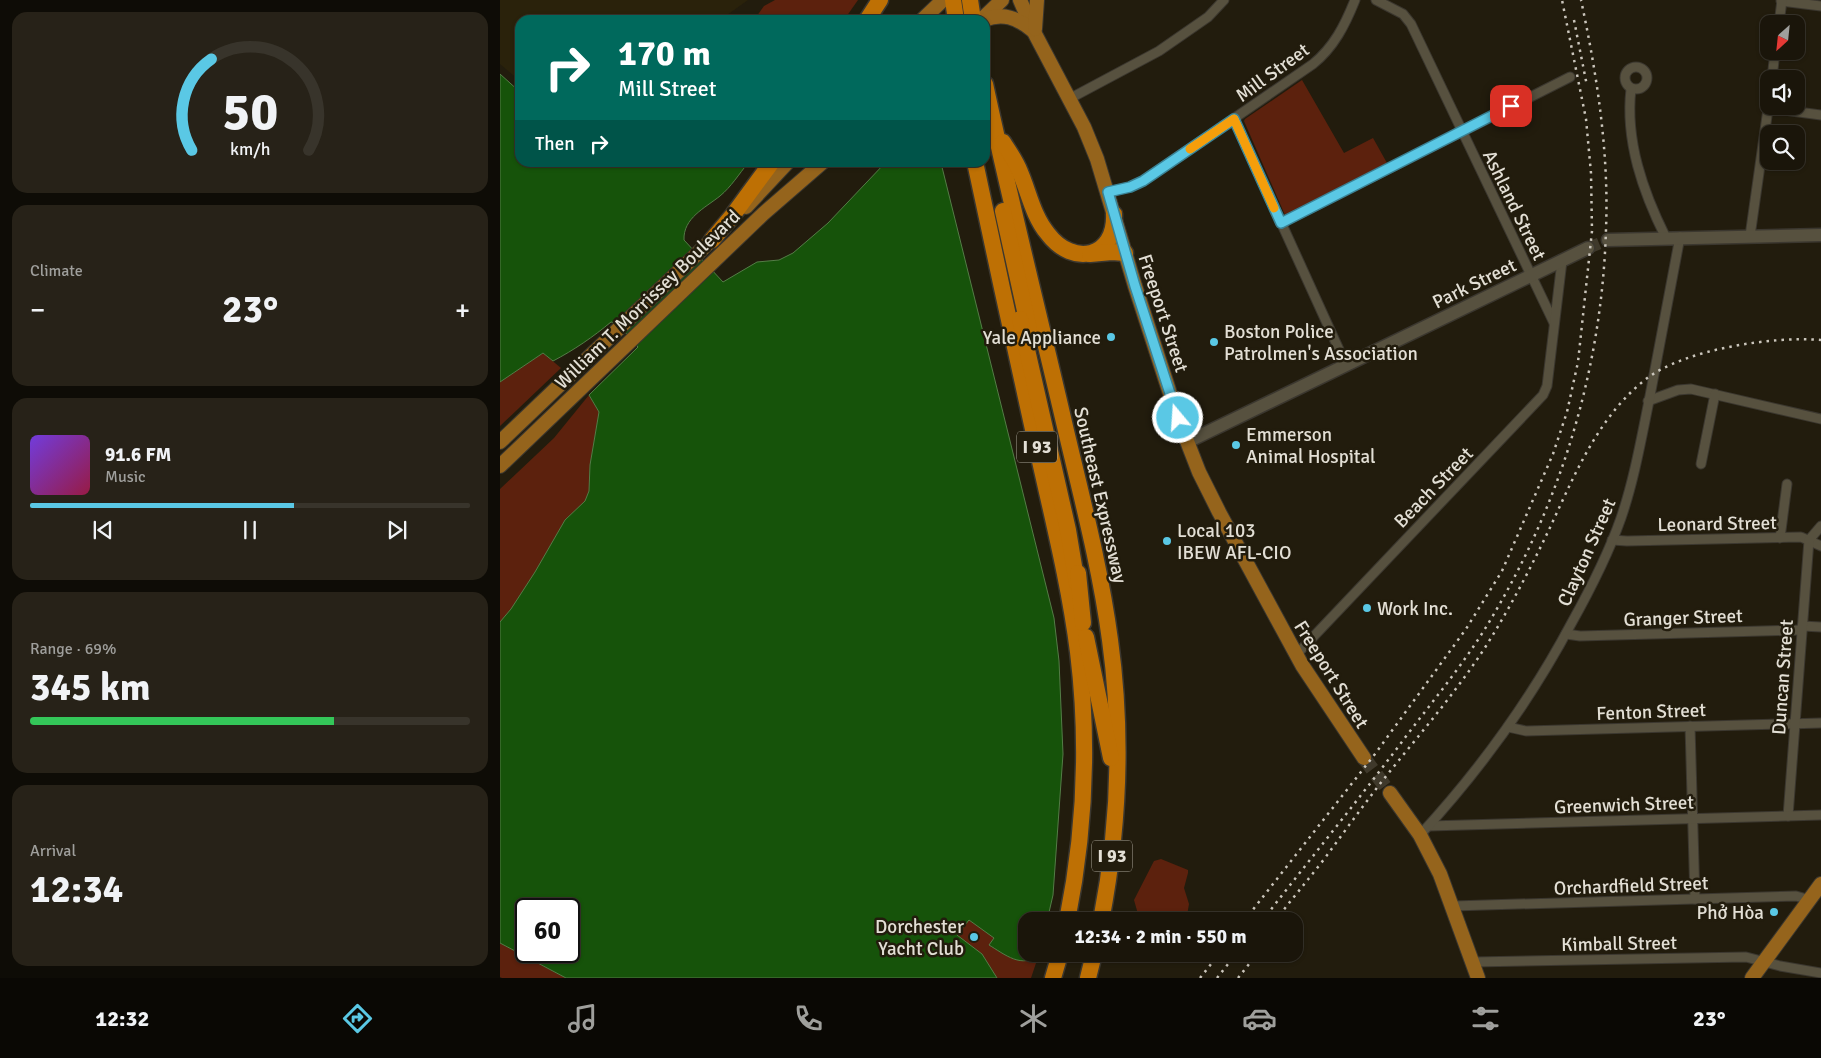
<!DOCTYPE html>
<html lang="en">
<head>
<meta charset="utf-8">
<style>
	body { margin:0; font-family:Signika,sans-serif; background:#272218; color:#f1f3f6; height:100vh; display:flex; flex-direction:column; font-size:19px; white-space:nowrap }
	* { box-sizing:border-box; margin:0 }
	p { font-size:16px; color:#9f9f9c }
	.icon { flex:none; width:28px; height:28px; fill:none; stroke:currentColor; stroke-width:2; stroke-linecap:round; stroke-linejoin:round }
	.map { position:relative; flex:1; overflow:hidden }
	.panel { display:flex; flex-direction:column; gap:12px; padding:12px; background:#0e0c06; width:500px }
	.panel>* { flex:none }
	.banner { position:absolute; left:15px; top:15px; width:475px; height:152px; border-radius:15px; box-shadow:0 1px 4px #0004,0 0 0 1px #38342b; background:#00695c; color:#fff; overflow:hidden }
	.needle { width:32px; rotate:207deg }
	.tools { position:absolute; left:1260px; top:15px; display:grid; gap:10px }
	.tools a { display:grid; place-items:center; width:45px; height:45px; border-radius:10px; background:#1a150a; box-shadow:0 1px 4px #0004,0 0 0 1px #38342b; font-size:25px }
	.speed { position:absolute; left:15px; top:898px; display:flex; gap:10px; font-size:25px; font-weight:700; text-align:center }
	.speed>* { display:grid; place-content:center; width:65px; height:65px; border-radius:50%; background:#1a150a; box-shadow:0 1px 4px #0004,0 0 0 1px #38342b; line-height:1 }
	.speed .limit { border:2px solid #111; border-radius:8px; background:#fff; color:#111 }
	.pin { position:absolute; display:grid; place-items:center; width:42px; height:42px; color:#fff; margin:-21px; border-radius:10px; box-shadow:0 2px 8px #0006 }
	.me { position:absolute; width:55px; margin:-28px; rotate:342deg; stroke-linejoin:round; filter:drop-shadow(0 0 4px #0008) }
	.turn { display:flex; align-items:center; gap:18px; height:105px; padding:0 20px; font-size:22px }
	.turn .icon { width:65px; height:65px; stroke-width:2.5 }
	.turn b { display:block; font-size:35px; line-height:42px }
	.then { display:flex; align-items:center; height:48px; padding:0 20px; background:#0003; gap:10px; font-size:19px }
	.big { font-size:38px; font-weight:700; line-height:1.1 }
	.panel .widget { flex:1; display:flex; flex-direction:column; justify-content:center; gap:8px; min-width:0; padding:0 18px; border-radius:15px; background:#272218 }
	.panel .dial { align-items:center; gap:0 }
	.dial svg { height:130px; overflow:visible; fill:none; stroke:#38342b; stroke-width:7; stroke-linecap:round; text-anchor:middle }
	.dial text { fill:#f1f3f6; stroke:none }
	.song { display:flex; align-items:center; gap:15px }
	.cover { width:60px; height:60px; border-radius:8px; background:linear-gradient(135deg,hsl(260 70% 55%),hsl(340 70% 35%)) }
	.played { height:5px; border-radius:2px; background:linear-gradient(90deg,#5ac8e5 60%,#38342b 60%) }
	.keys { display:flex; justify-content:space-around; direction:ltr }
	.heat { display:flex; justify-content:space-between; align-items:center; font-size:28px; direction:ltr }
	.charge { height:8px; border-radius:4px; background:linear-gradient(90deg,#34c759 69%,#38342b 0) }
	.trip { position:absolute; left:518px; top:912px; width:285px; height:50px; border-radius:15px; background:#1a150a; box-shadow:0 1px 4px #0004,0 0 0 1px #38342b; font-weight:700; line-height:50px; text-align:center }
	.menu { display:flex; height:80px; justify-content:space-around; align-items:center; background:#0a0804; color:#9f9f9c }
	.menu .icon { width:35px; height:35px }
	.menu .active { color:#5ac8e5 }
	.menu b { font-size:22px; color:#f1f3f6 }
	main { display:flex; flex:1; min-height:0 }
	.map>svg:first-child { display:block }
	.built { fill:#2a220b }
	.green { fill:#5c210d }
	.water { fill:#16530a; stroke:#547d47; fill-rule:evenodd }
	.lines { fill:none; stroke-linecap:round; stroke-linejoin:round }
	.secondary-tunnel { stroke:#3f392b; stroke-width:12; stroke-dasharray:12 6; stroke-linecap:butt }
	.primary-tunnel { stroke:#3f392b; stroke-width:14; stroke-dasharray:14 7; stroke-linecap:butt }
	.street-casing { stroke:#3b372f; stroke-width:11 }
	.secondary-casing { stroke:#3b372f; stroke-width:15 }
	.primary-casing { stroke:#3b372f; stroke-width:16 }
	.highway-casing { stroke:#3b372f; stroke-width:19 }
	.street { stroke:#57513f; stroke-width:9 }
	.secondary { stroke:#57513f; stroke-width:12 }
	.primary { stroke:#95641c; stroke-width:14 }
	.highway { stroke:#be7004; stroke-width:16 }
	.rail { stroke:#cbc6bc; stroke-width:2.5; stroke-dasharray:2.5 5; stroke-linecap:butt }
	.route-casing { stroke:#3a8295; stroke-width:12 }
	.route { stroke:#5ac8e5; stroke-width:9 }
	.slow { stroke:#f59e0b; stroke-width:9 }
	.poi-dot { fill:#5ac8e5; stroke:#221c0d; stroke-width:2 }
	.labels { text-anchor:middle; stroke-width:5; stroke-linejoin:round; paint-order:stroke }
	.shield { fill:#221c0d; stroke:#a9a499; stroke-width:1 }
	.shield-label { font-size:18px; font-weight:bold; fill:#e3dfd5 }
	.street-label { font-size:19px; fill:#e3dfd5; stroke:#221c0d }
	.poi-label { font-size:19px; fill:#e3dfd5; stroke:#221c0d; text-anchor:start }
</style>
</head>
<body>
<main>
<section class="panel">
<div class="widget dial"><svg viewBox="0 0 100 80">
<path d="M14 69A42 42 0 1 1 86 69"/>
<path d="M14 69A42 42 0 0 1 26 13" stroke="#5ac8e5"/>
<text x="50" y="56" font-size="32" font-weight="700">50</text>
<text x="50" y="72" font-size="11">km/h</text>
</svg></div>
<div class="widget"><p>Climate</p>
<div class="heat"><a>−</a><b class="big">23°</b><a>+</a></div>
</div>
<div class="widget">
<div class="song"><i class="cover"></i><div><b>91.6 FM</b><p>Music</p></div></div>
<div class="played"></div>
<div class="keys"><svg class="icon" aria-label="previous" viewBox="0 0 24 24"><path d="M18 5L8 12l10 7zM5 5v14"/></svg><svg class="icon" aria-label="pause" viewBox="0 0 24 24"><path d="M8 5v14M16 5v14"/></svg><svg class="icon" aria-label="next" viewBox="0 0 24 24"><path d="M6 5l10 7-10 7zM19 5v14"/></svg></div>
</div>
<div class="widget"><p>Range · 69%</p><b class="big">345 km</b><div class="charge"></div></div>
<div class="widget"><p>Arrival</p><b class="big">12:34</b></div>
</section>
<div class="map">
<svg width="1321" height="978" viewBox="0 0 1321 978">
	<rect width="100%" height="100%" fill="#221c0d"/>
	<!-- built -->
	<path class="built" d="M0 0H248L220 20H20V81L0 64Z"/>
	<!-- green -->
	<g class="green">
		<path d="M275 0H358L344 20H254L264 6Z"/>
		<path d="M802 80 844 153 873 138 887 163 785 215 744 121 745 119Z"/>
		<path d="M43 353 61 368 0 426V382Z"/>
		<path d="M89 395 99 412 90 465 89 491 86 501 0 654V489L54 438Z"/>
		<path d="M661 859 688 870V873L684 888 689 904 686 921H640L634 900 654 861Z"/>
		<path d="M466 905 526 954H539L531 978H420Z"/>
		<path d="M0 943 66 978H2L0 977Z"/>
	</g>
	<!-- water -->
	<path class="water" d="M0 74 20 92V162L97 163 102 167 105 162 248 163C239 174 231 187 220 196 205 208 183 218 184 240L223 282 257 262 279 260 293 253 328 223 385 163H441L554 618 559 661 563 754 553 895 547 921H526V954H539C523 970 504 954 489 945L494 938 469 920 457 935 482 954 497 978H66L0 943V622L11 609 35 572 65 520 85 501 89 491 90 465 99 412 89 395 138 347 117 323 111 322C93 337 74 350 53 361L43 353 0 382ZM26 909H69V951H26Z"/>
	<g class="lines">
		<!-- secondary-tunnel -->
		<path class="secondary-tunnel" d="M1088 248 1108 240"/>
		<!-- primary-tunnel -->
		<path class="primary-tunnel" d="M864 758 890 793"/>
		<defs>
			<g id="street">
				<path d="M876 0 903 14 911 24 1054 323"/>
				<path d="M1281 1 1321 6"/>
				<path d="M1279 24 1282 0"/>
				<circle cx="1136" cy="78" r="11"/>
				<path d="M1272 79 1275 51"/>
				<path d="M1131 89C1125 141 1143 192 1166 238"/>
				<path d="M569 99 659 51 708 17 724 0"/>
				<path d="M1268 108 1321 115"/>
				<path d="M734 119 846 365"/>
				<path d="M608 192 630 187 643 181 813 64C834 47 845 25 855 0"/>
				<path d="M781 223 1070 77"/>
				<path d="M1250 236 1269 102"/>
				<path d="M1148 401 1178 390 1191 389 1321 419"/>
				<path d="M1201 464 1215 394"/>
				<path d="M1280 538 1287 484"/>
				<path d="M1112 540 1127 541 1301 537 1321 546"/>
				<path d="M1302 626 1321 627"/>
				<path d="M1066 634 1080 636 1302 630"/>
				<path d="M796 655 1043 395 1047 386 1062 261"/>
				<path d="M1190 726 1195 899"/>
				<path d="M1008 727 1026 731 1321 723"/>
				<path d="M1288 816 1309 540 1321 526"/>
				<path d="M929 826 1321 815"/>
				<path d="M920 835C979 771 1030 701 1071 624 1090 590 1108 555 1121 518 1134 480 1141 440 1149 401 1159 346 1170 292 1180 237"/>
				<path d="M953 906 1296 896 1310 900"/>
				<path d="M973 962 1246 957 1280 966 1321 973"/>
			</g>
			<g id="secondary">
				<path d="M1108 240 1321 235"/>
				<path d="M687 442 1088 248"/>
			</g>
			<g id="primary">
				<path d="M520 0 534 32 584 127 597 159 635 286 678 418 699 472 719 512 802 665 864 758"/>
				<path d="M482 19 502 0"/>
				<path d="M422 20 443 0"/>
				<path d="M484 20C503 12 517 18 532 30"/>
				<path d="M535 29 537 0"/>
				<path d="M246 207 288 162"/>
				<path d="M0 442 220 232"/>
				<path d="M0 466 263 214 323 162"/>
				<path d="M890 793 920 835 940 874 978 978"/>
				<path d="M1252 978 1321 884"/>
			</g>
			<g id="highway">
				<path d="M453 0 456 20"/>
				<path d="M470 0 473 20"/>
				<path d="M367 20 380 0"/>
				<path d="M485 84C509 196 537 307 563 418 580 491 600 565 610 640 623 735 619 828 601 921"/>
				<path d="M503 142C509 152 516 161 520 172 529 193 533 216 548 234 573 267 616 258 614 214"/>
				<path d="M475 162C495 256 515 349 536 443 551 512 569 581 578 652 589 742 585 832 567 921"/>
				<path d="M503 211 529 329"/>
				<path d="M212 240 233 215 272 162"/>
				<path d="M590 254 612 252 625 253"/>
				<path d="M520 319 568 530 577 584"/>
				<path d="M578 573 583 623"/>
				<path d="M586 637 611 758"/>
				<path d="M553 978 560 954"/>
				<path d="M588 978 594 954"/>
			</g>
		</defs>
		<!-- street casing -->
		<use href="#street" class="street-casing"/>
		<!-- secondary casing -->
		<use href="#secondary" class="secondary-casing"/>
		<!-- primary casing -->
		<use href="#primary" class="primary-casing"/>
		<!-- highway casing -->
		<use href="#highway" class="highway-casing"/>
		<!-- street -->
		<use href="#street" class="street"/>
		<!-- secondary -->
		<use href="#secondary" class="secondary"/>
		<!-- primary -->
		<use href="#primary" class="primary"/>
		<!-- highway -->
		<use href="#highway" class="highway"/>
		<!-- rail -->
		<g class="rail">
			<path d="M1074 20 1087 86"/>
			<path d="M744 921 875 754 966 629 1002 571 1053 454 1067 412 1078 362 1092 231 1091 173 1086 119 1062 0"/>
			<path d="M762 921C810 859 860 798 907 735 933 701 960 668 983 632 1059 510 1102 372 1106 229 1109 152 1097 75 1081 0"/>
			<path d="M775 921C791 900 808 880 825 858 844 832 863 806 883 780 918 736 955 694 986 646 1008 611 1027 575 1045 538 1072 482 1095 419 1146 379 1185 349 1273 336 1321 340"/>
			<path d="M700 978 719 954"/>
			<path d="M717 978 736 954"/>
			<path d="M738 978 757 954"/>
		</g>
	</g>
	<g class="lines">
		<defs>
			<path id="route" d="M678 418 635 286 608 192 630 187 643 181 734 119 781 223 1011 106"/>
		</defs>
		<!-- route casing -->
		<use href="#route" class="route-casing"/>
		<!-- route -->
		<use href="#route" class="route"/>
		<!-- slow -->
		<path class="slow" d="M690 149 734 119 774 208"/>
	</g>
	<!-- markers -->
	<g class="poi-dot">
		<circle cx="611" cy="337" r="5"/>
		<circle cx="714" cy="342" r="5"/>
		<circle cx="736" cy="445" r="5"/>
		<circle cx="667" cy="541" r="5"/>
		<circle cx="867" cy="608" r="5"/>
		<circle cx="1274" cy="912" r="5"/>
		<circle cx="474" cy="937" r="5"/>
	</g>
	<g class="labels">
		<!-- shield labels -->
		<g class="shield">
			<rect x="517" y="431.5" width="40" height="31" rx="4"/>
			<rect x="592" y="840.5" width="40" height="31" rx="4"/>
		</g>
		<g class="shield-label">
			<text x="537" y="453">I 93</text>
			<text x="612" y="862">I 93</text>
		</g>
		<!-- street labels -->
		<g class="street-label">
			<text transform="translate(772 72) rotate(-36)" y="7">Mill Street</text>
			<text transform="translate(1015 205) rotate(64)" y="7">Ashland Street</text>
			<text transform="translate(974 283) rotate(-26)" y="7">Park Street</text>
			<text transform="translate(147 299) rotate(-44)" y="7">William T. Morrissey Boulevard</text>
			<text transform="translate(664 313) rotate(72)" y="7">Freeport Street</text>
			<text transform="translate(933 487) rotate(-46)" y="7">Beach Street</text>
			<text transform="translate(601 495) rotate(77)" y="7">Southeast Expressway</text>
			<text transform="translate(1217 523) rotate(-1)" y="7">Leonard Street</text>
			<text transform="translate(1086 552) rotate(-66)" y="7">Clayton Street</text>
			<text transform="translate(1183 617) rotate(-2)" y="7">Granger Street</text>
			<text transform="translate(832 674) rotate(58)" y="7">Freeport Street</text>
			<text transform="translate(1282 677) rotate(-86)" y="7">Duncan Street</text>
			<text transform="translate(1151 711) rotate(-2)" y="7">Fenton Street</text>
			<text transform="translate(1124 804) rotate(-2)" y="7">Greenwich Street</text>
			<text transform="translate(1131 885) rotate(-2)" y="7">Orchardfield Street</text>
			<text transform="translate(1119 943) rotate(-1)" y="7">Kimball Street</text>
		</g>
		<!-- poi labels -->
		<g class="poi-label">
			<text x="724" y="338">Boston Police<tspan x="724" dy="22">Patrolmen's Association</tspan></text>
			<text x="601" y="344" text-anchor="end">Yale Appliance</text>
			<text x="746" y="441">Emmerson<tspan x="746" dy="22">Animal Hospital</tspan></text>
			<text x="677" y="537">Local 103<tspan x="677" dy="22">IBEW AFL-CIO</tspan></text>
			<text x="877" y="615">Work Inc.</text>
			<text x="1264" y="919" text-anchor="end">Phở Hòa</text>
			<text x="464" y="933" text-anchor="end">Dorchester<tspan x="464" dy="22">Yacht Club</tspan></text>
		</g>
	</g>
</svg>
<div class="tools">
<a><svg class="needle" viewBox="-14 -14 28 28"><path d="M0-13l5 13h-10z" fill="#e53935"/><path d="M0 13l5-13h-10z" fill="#9f9f9c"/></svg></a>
<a><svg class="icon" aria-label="sound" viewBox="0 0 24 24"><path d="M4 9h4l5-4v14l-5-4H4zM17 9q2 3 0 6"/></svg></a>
<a><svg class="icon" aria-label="search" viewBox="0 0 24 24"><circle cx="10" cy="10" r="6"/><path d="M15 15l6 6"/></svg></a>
</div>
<div class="speed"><div class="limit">60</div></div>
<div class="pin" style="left:1011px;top:106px;background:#d93025"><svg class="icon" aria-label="arrive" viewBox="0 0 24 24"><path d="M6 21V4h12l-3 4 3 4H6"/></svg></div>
<svg class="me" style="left:678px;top:418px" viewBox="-20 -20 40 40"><circle r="17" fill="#5ac8e5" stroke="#fff" stroke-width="3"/><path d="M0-11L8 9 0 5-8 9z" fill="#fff"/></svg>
<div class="trip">12:34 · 2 min · 550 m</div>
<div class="banner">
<div class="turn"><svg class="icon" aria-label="right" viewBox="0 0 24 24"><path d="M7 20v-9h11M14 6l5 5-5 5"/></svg><div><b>170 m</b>Mill Street</div></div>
<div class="then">Then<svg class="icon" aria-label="right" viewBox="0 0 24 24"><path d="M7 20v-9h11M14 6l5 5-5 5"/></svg></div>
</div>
</div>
</main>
<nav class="menu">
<b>12:32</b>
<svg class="icon active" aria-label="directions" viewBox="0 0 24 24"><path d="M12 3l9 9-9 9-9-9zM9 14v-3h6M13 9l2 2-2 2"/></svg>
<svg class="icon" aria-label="music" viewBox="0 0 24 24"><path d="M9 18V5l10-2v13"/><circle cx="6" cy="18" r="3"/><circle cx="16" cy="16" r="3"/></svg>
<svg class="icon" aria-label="phone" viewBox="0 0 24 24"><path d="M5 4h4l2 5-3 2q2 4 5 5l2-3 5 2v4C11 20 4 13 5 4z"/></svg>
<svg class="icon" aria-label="climate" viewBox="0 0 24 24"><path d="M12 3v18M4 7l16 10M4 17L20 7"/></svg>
<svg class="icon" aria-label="car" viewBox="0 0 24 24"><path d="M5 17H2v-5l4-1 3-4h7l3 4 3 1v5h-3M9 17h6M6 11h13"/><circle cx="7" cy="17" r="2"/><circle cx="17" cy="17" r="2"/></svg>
<svg class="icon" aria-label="filters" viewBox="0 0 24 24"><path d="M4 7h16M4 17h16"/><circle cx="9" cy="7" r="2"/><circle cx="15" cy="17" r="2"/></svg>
<b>23°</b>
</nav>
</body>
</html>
